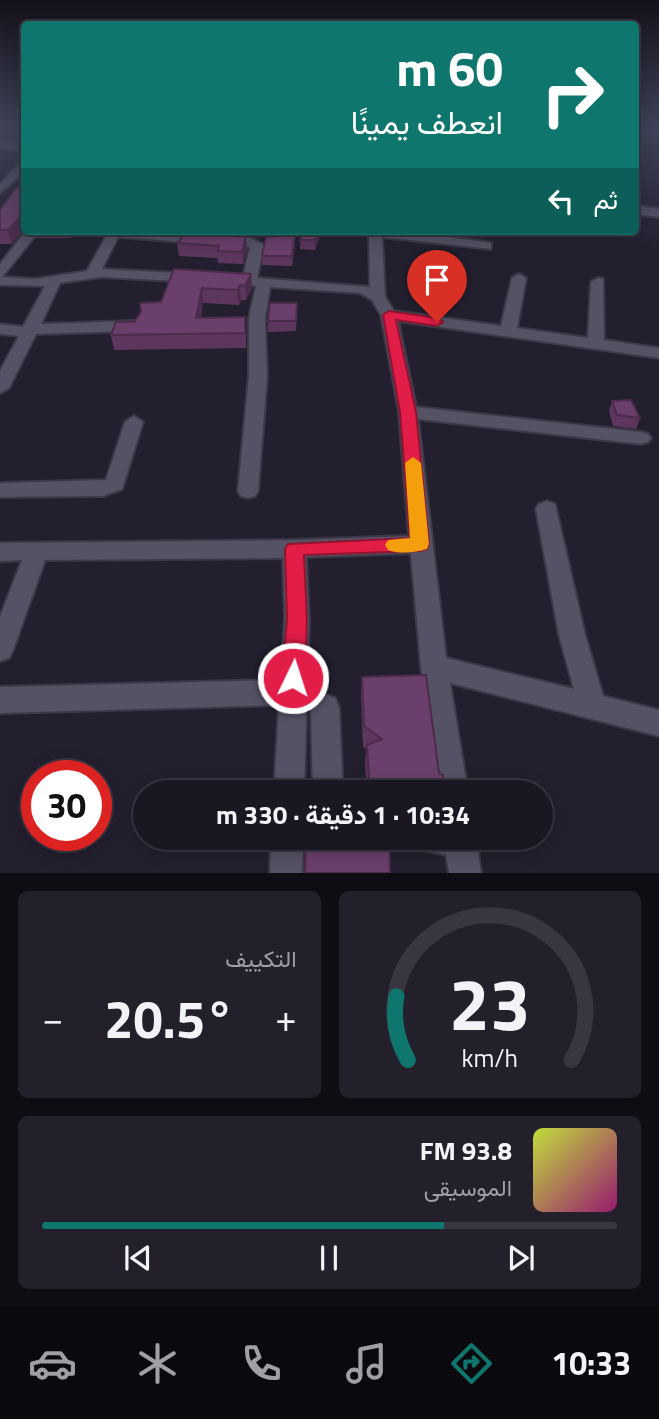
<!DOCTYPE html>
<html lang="ar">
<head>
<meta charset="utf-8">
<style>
	body { margin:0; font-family:"Titillium Web",Vazirmatn,sans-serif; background:#23202b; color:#f1f3f6; direction:rtl; height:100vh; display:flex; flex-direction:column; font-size:26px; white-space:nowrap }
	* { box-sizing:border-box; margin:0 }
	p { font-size:23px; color:#9f9fa6 }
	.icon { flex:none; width:38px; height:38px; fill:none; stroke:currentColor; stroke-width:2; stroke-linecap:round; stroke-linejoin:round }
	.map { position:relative; height:873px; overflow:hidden; direction:ltr }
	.panel { display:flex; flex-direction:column; gap:18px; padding:18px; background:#0e0d13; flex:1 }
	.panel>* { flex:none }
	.hud { position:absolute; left:21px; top:21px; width:618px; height:214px; border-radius:7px; box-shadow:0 4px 18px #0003,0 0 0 2px #383641; direction:rtl; background:#0f766e; color:#fff; overflow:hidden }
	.speed { position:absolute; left:21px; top:760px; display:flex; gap:14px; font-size:35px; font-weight:700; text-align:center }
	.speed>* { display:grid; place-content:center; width:91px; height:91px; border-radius:50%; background:#1a1723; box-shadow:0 4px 18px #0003,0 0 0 2px #383641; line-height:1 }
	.speed .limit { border:10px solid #d22; background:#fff; color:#111 }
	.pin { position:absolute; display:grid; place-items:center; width:60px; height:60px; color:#fff; margin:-72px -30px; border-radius:50% 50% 50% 0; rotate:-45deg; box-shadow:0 0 7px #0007 }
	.pin .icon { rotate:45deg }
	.me { position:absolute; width:77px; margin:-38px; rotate:4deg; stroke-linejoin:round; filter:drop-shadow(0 0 5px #0008) }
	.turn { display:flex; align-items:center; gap:24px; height:147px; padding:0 21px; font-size:32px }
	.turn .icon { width:91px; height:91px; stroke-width:2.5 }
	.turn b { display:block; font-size:49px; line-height:60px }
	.then { display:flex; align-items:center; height:66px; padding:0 21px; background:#0003; gap:14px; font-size:26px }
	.big { font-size:52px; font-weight:700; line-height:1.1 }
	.panel .card { flex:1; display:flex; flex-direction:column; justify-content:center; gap:10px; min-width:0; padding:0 24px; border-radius:10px; background:#23202b }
	.panel .dial { align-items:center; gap:0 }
	.dial svg { height:182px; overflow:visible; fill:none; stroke:#383641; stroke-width:7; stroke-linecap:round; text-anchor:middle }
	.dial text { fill:#f1f3f6; stroke:none }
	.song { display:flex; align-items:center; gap:21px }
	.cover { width:84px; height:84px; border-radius:10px; background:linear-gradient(135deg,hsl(70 70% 55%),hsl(320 70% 35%)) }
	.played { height:7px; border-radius:4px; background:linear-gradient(90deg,#0f766e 70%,#383641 70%) }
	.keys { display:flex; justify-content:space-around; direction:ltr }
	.heat { display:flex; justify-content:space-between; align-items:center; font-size:38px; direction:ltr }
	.panel .tiles { flex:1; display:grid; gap:18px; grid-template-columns:1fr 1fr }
	.card:last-child { grid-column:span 2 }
	.trip { position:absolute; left:133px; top:780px; width:420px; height:70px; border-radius:35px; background:#1a1723; box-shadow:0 4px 18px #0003,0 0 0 2px #383641; font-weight:700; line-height:70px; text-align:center; direction:rtl }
	.tabs { display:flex; height:112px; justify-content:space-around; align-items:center; background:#0a090e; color:#9f9fa6 }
	.tabs .icon { width:49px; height:49px }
	.tabs .selected { color:#0f766e }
	.tabs b { font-size:32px; color:#f1f3f6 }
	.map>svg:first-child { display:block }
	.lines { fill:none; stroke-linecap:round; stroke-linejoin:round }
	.minor-casing { stroke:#3c3947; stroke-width:4 }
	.path { stroke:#716e7c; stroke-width:2; stroke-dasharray:2.5 2.5; stroke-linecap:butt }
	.minor { fill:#565265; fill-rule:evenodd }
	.wall { fill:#5c365c }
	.shaded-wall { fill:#4b2c4b }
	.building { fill:#6b3f6b; stroke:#4b2c4b; stroke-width:2 }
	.route { fill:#e11d48; stroke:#92132f; stroke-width:2 }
	.slow { fill:#f59e0b }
</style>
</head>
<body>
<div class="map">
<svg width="659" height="873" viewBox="0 0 659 873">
	<rect width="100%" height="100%" fill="#231f2f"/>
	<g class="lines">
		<defs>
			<g id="minor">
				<path d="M0 142 24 144V150L0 148Z"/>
				<path d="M24 165V172L0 193V184L18 166Z"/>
				<path d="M635 206 659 209V217L635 214Z"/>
				<path d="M26 231H39L2 277 35 279 87 271 109 231 251 238 264 245 257 278 370 287 369 235 363 231H399L486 242 491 243V249L382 237 385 297 394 311 501 326 512 278 519 274 526 278 517 328 588 338 591 282 598 278 603 279 604 340 659 348V358L398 321 416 407 641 432 648 434 651 438 648 442 641 444 418 419 446 658 574 689 559 635 536 509 539 504 547 501 555 504 585 635 603 696 659 710V736L450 683 468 793H438L421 667 411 553 306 557 309 620 304 793H274L279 705 0 713V687L281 680 285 620 283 558 45 560 13 650 9 658 0 661V617L22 560 0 561V543L294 540 409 536 399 412 381 315 372 300 360 293 270 287 265 318 267 376 258 491 255 496 248 498 241 496 238 491 249 376V318L256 286 227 284 220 280 227 276 243 277 250 247 118 237 102 269 197 274 204 278 197 282 101 277 60 283 41 324 133 321 141 326 133 331 36 334 9 388 0 393V371L19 336 0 334V324L23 327 45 286 0 285V264Z"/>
				<path d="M134 416 143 422 122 489 103 496 0 497V483L106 480 125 422Z"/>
				<path d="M325 694 335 698 339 707 343 793H313L311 707 315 698Z"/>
				<path d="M271 838H303L302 873H270Z"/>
				<path d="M416 838H476L481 873H449L446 855 421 849Z"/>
			</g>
		</defs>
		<!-- minor casing -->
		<use href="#minor" class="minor-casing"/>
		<!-- path -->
		<g class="path">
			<path d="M635 132 649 133"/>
			<path d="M635 150 639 136 659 134"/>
		</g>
		<!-- minor -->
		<use href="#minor" class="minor"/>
	</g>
	<!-- wall -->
	<g class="wall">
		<path d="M24 187V230L12 244H0V210Z"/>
		<path d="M35 231H75L70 238H37Z"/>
		<path d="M196 231H206L205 233H197Z"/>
		<path d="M295 235V244L292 266 262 265V256Z"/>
		<path d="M320 235 315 250 300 249V240Z"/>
		<path d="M177 243 247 249 243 264 218 263 217 258 179 256Z"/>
		<path d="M174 269 251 274 252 288 246 300H241L239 305 203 303 201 318 246 332V348L114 350 111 335 134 322 161 302Z"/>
		<path d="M297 303 296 331 268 332V321Z"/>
		<path d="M612 401 640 418 636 429 613 426 609 411Z"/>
		<path d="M362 677 439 773 445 793H367L365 765 366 749 363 747 361 698Z"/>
	</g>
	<!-- shaded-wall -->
	<g class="shaded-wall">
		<path d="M22 215 24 223V230L12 244 8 230Z"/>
		<path d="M69 231H75L70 238Z"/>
		<path d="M318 231H320V235L315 250V240Z"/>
		<path d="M295 235V244L292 266V256Z"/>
		<path d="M246 237 247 249 243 264 242 252Z"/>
		<path d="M251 274 252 288 246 300 245 286Z"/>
		<path d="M240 285 241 300 239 305 237 290Z"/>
		<path d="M202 288 203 303 198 333 196 318Z"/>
	</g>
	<!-- building -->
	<g class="building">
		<path d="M17 187H24V215H22L8 230H0V210Z"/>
		<path d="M304 231H318L315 240H300Z"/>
		<path d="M186 233 246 237 242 252 217 251 219 246 177 243Z"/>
		<path d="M295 235 292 256H262L266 237Z"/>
		<path d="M174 269 251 274 245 286 240 285 237 290 202 288 196 318 245 317V333L111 335 116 322H134L141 312 140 303 161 302Z"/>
		<path d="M270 303H297L296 321H268Z"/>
		<path d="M631 400 640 418 617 415 612 401Z"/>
		<path d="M426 675 439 773 443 775 445 793H370L367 745 382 739 364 726 362 677Z"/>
		<path d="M306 838H389L390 873H305Z"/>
	</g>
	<!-- sky -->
	<linearGradient id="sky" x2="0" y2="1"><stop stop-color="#13111a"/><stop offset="0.51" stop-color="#3f4258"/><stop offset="1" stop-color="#3f4258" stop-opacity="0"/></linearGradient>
	<rect width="659" height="251" fill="url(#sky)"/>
	<!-- route -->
	<path class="route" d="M389 311 437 318 443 322 437 326 396 320 416 412 429 544 427 549 420 551 304 555 307 620 305 678 301 685 293 688 286 685 282 678 287 620 285 549 288 544 410 538 400 412 383 315Z"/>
	<!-- slow -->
	<path class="slow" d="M413 457 421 463 429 544 427 549C415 553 399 554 388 550L385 545 388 540 410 538 405 463Z"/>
</svg>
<div class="speed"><div class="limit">30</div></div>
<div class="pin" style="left:437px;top:322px;background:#d93025"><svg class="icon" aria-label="arrive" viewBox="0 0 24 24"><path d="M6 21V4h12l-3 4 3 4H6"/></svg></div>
<svg class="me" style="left:293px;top:678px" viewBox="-20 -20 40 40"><circle r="17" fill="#e11d48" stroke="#fff" stroke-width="3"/><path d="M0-11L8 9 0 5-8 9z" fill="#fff"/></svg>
<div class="trip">10:34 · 1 دقيقة · 330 m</div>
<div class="hud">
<div class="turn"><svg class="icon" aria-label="right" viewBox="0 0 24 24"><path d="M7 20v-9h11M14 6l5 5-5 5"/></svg><div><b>60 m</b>انعطف يمينًا</div></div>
<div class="then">ثم<svg class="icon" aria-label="left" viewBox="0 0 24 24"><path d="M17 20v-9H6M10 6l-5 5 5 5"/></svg></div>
</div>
</div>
<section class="panel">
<div class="tiles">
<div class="card dial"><svg viewBox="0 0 100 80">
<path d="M14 69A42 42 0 1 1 86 69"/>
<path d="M14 69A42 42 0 0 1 9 41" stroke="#0f766e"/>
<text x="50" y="56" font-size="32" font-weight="700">23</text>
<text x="50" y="72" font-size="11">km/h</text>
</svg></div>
<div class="card"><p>التكييف</p>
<div class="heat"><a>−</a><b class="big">20.5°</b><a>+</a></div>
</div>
<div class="card">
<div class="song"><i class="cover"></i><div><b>93.8 FM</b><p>الموسيقى</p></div></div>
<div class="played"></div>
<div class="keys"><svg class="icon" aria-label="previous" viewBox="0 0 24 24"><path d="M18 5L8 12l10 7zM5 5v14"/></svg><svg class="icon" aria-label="pause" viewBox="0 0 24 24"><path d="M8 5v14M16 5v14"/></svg><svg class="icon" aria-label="next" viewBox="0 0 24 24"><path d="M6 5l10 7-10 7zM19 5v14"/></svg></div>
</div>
</div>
</section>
<nav class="tabs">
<b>10:33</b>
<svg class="icon selected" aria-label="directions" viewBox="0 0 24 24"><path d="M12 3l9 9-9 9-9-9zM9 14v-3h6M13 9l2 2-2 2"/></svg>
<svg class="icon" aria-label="music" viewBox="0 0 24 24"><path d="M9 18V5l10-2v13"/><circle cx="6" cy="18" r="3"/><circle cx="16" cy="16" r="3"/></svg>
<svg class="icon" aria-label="phone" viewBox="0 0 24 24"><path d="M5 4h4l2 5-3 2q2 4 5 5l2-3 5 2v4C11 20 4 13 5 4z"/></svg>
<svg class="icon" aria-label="climate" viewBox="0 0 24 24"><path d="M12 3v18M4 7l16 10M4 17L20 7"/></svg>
<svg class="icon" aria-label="car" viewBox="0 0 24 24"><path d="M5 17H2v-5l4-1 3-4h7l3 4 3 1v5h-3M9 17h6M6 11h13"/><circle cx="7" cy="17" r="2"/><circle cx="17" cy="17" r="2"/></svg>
</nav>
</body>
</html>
